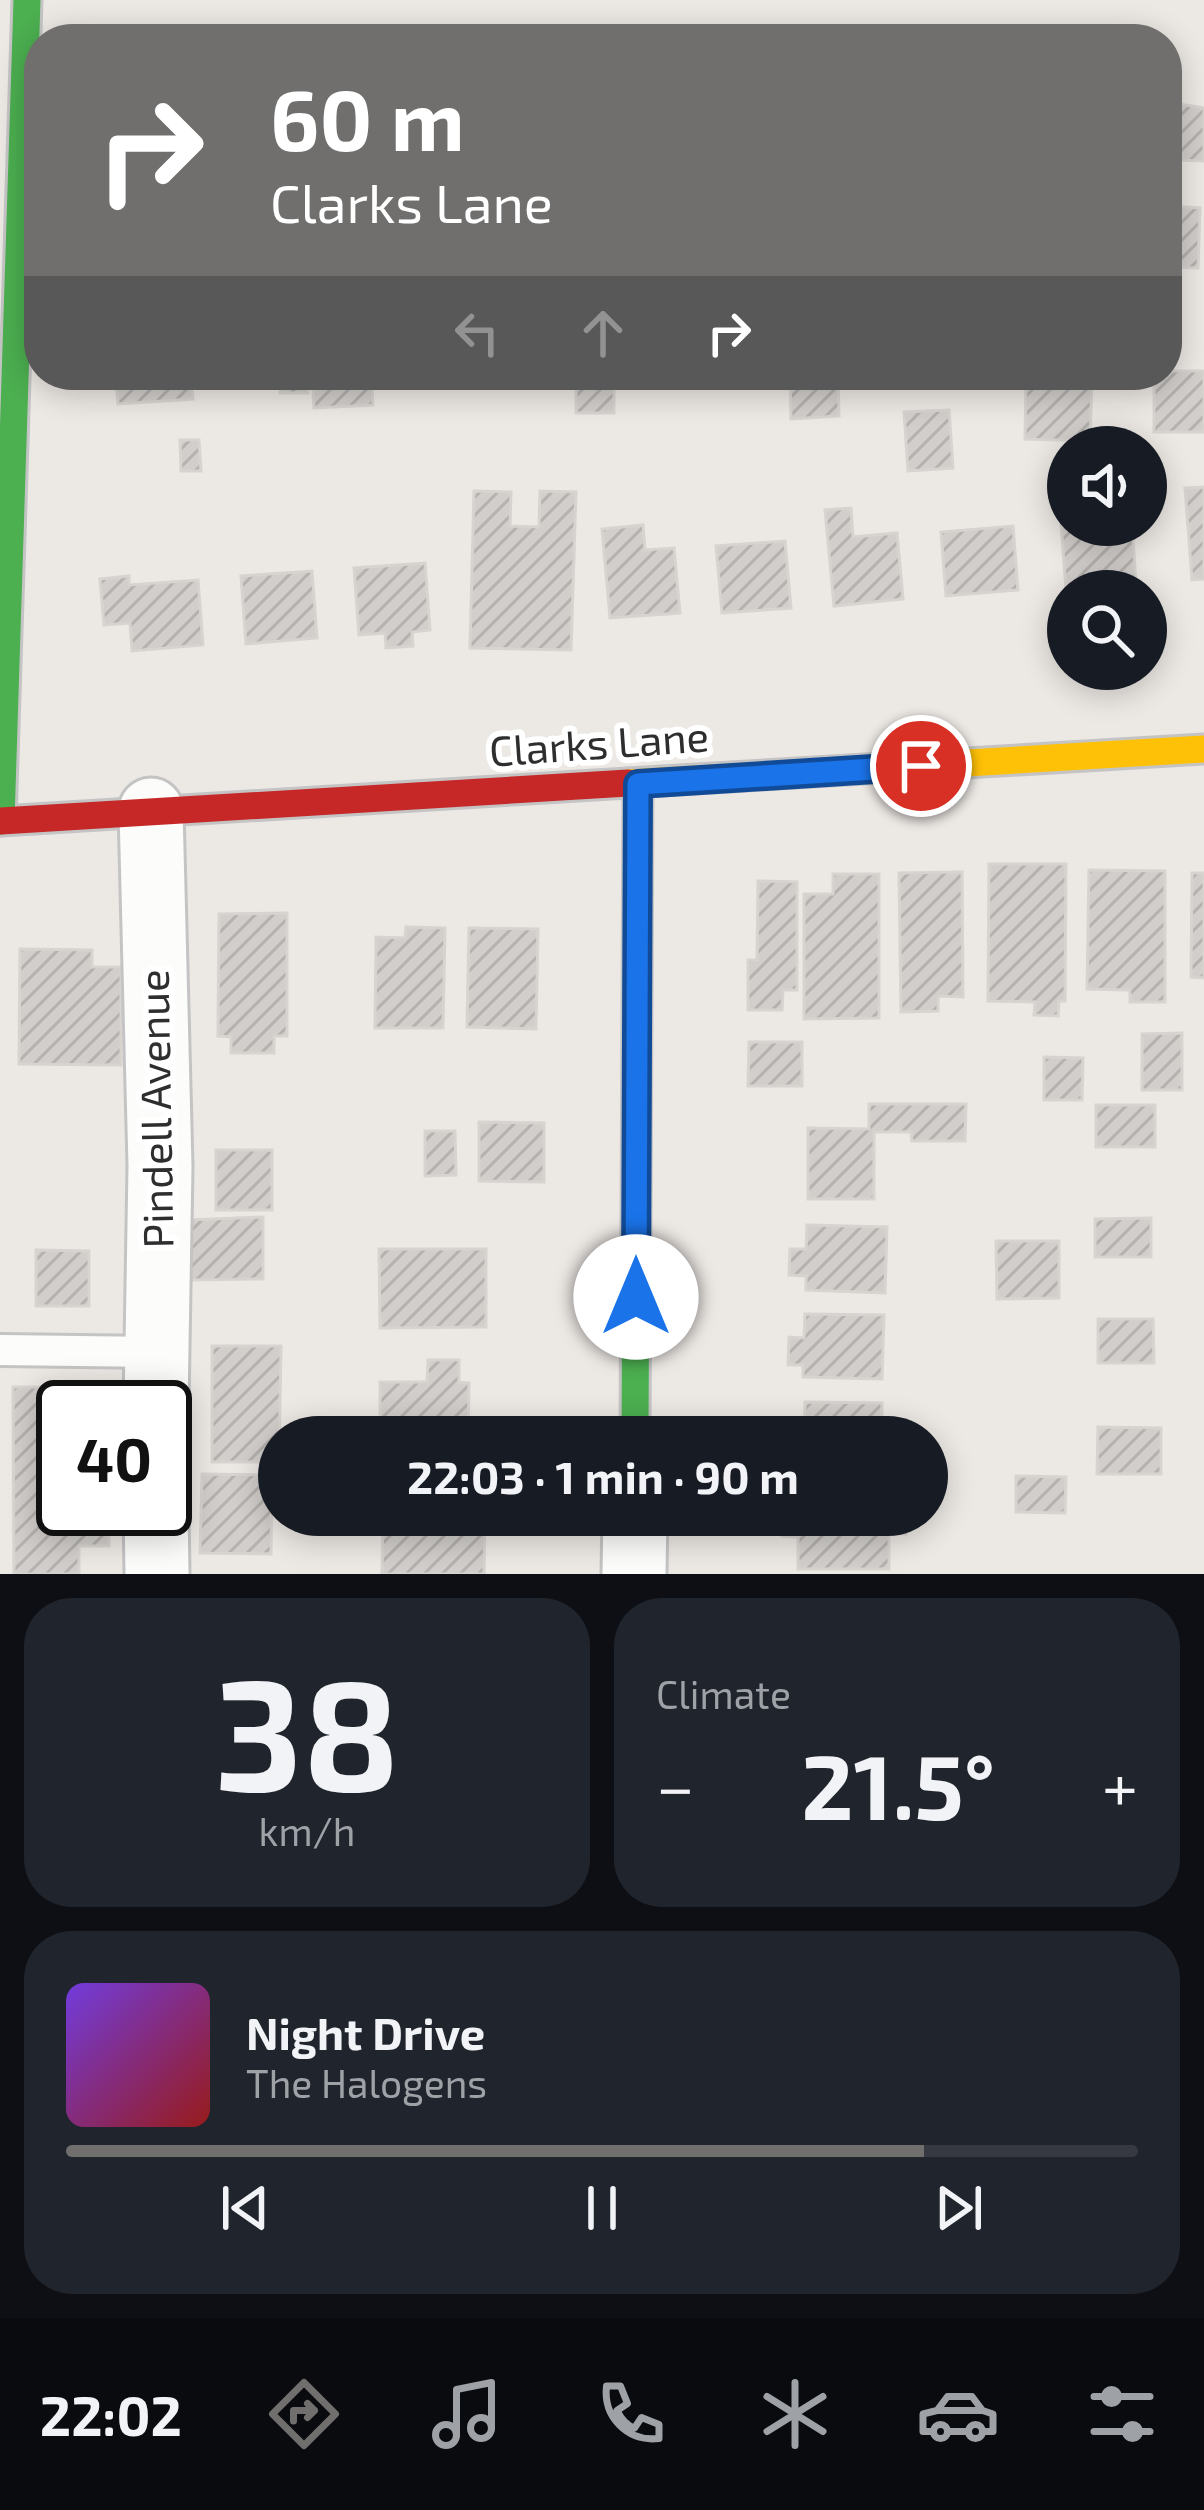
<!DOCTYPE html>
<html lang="en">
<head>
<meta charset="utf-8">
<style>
	body { margin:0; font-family:"Exo 2",sans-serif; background:#20242c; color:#f1f3f6; height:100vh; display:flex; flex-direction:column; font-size:45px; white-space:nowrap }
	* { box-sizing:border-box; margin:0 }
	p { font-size:39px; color:#9ea1a6 }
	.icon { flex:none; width:66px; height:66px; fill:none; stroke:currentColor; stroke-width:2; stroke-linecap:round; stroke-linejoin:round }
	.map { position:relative; height:1574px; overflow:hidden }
	.drawer { display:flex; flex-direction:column; gap:24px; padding:24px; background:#0d0f14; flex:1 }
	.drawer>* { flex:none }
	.hud { position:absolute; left:24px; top:24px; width:1158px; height:366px; border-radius:48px; box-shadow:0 6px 30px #0003; background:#706f6e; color:#fff; overflow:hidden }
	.tools { position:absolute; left:1047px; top:426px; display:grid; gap:24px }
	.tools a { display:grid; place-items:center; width:120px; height:120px; border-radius:50%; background:#171b24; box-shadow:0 6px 30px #0003; font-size:60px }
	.speed { position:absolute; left:36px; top:1380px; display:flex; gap:24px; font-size:60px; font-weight:700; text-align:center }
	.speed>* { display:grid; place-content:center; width:156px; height:156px; border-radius:50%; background:#171b24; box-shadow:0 6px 30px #0003; line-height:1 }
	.speed .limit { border:6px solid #111; border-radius:18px; background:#fff; color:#111 }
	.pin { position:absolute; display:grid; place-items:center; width:102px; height:102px; color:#fff; margin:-51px; border:6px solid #fff; border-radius:50%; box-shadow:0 3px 12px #0007 }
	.me { position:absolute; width:132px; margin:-66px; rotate:0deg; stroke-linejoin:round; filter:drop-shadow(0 0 9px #0008) }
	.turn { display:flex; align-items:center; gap:42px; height:252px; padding:0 48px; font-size:54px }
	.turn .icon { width:156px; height:156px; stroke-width:2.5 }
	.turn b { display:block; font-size:84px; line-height:102px }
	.lanes { display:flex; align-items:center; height:114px; padding:0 48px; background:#0003; justify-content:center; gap:60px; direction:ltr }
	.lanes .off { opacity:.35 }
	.big { font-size:90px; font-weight:700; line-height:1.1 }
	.drawer .tile { flex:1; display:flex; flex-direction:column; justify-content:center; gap:18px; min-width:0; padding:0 42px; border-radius:48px; background:#20242c }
	.drawer .dial { align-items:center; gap:0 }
	.dial b { font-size:156px; line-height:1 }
	.song { display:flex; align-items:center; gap:36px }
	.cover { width:144px; height:144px; border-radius:18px; background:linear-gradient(135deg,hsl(260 70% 55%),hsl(0 70% 35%)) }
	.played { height:12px; border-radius:6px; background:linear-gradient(90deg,#706f6e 80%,#363941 80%) }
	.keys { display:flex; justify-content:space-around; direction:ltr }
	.heat { display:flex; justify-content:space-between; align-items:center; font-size:66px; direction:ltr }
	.drawer .tiles { flex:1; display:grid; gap:24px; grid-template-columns:1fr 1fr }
	.tile:last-child { grid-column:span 2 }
	.trip { position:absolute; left:258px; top:1416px; width:690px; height:120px; border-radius:60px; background:#171b24; box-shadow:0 6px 30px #0003; font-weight:700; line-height:120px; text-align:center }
	.tabs { display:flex; height:192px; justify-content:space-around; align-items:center; background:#090b0e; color:#9ea1a6 }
	.tabs .icon { width:84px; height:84px }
	.tabs .on { color:#706f6e }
	.tabs b { font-size:54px; color:#f1f3f6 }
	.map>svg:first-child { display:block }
	.building { fill:url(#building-hatch); stroke:#d7d4d0; stroke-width:3 }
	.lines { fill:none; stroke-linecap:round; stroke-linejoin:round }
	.lane-casing { stroke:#c5c4c5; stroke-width:36 }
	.street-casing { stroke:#c5c4c5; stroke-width:69 }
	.fast-casing { stroke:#c5c4c5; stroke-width:33 }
	.slow-casing { stroke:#c5c4c5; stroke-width:33 }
	.jam-casing { stroke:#c5c4c5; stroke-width:33 }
	.lane { stroke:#fcfcfb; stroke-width:30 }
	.street { stroke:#fcfcfb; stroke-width:63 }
	.fast { stroke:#4caf50; stroke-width:27 }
	.slow { stroke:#ffc107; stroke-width:27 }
	.jam { stroke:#c62828; stroke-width:27 }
	.route-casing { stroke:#114b97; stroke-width:30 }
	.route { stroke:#1a73e8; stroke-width:21 }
	.labels { text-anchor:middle; stroke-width:12; stroke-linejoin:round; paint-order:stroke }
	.street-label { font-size:42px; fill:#2e2e2e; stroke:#fff }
</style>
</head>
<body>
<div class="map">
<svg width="1204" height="1574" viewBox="0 0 1204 1574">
	<defs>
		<pattern id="building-hatch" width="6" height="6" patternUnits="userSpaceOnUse" patternTransform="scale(3)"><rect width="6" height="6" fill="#d1cecb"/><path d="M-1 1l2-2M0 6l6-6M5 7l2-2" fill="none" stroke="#b4b1af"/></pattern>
	</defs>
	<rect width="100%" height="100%" fill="#ece8e4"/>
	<!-- building -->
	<g class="building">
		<path d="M1167 102 1204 108V161L1177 160V191H1167Z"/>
		<path d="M1167 206 1200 208 1198 268 1167 267Z"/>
		<path d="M1167 371H1204V432H1154V375Z"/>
		<path d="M115 375H191L193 399 118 404Z"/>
		<rect x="280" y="375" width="28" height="18"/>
		<path d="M312 375H371L373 405 314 408Z"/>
		<rect x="576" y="375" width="38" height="38"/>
		<path d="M790 375H838L839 416 791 419Z"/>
		<path d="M1026 379 1092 380 1090 441 1025 439Z"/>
		<path d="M949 410 953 468 908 471 904 412Z"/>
		<path d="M180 440H199L201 471H181Z"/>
		<path d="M1204 487V579L1192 580 1185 488Z"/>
		<path d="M474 491 511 492 510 526 539 527 540 491 576 492 571 650 470 648Z"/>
		<path d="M851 508 853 537 897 533 903 599 834 606 825 510Z"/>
		<path d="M1061 524 1132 525 1136 584 1115 586V591L1066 589Z"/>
		<path d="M643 525 645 550 674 548 680 613 610 618 602 529Z"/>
		<path d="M1013 526 1018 590 946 596 941 532Z"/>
		<path d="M785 541 791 608 722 613 716 546Z"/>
		<path d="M425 563 430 630 412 632 413 646 386 648 385 633 359 635 354 568Z"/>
		<path d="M312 571 317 638 246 644 241 576Z"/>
		<path d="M129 576V585L198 580 203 645 132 651 130 623 104 625 100 579Z"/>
		<path d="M989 864H1066L1065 1001H1059L1058 1016 1034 1015 1035 1002 988 1001Z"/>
		<path d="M1089 870 1165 871V1002H1130V990L1087 989Z"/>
		<path d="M962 872 963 997 938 996V1011L901 1012 899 873Z"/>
		<path d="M1192 873H1204V978L1191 977Z"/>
		<path d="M833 874H879V1018L804 1019V894H833Z"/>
		<path d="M758 881 797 882V990H783L782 1010H748V960H757Z"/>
		<path d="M287 913V1036H274V1053H231V1037L218 1036 219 914Z"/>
		<path d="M406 927 445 928 443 1028H375L376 937 405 938Z"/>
		<path d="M469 928 538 929 536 1029 467 1027Z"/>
		<path d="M20 949 92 950V967H121V1065L19 1064Z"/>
		<path d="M1182 1033V1090H1142V1034Z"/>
		<path d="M749 1042H802V1086H748Z"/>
		<path d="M1044 1057 1083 1058 1082 1100H1044Z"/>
		<path d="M869 1104H966L965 1141H912L911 1132H874V1199H808V1128L869 1129Z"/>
		<rect x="1096" y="1105" width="59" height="42"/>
		<path d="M479 1122 544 1123V1182L479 1181Z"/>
		<path d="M425 1131H455L456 1175 425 1176Z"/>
		<rect x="216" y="1150" width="56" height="60"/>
		<path d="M263 1217V1279L190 1280V1220Z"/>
		<path d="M1151 1218V1257H1095V1219Z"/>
		<path d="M807 1225 887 1227 885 1293 806 1290V1276L789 1275 790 1249H806Z"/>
		<path d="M996 1241H1059V1298L997 1299Z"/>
		<path d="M379 1249H486V1327L380 1328Z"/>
		<path d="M36 1250 89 1251V1306H36Z"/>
		<path d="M805 1314 884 1315 882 1379 803 1377V1365H788L789 1337 804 1338Z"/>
		<path d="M1098 1319H1153L1154 1363H1098Z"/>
		<path d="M212 1346H281L279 1462H212Z"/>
		<path d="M428 1360H459V1382L469 1383 468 1437H380V1382H427Z"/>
		<path d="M13 1387H109V1407H63V1509H109V1546H79V1574H14Z"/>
		<path d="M805 1402 882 1403V1437H804Z"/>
		<path d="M1098 1427 1161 1428V1474H1097Z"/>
		<path d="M202 1474 272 1475 271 1554 200 1553Z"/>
		<path d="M1016 1476 1066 1477 1065 1513 1016 1512Z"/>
		<path d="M383 1515H485L484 1574H382Z"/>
		<path d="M782 1515H906V1534L889 1533V1569H798V1537L782 1536Z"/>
	</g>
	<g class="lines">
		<defs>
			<path id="lane" d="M0 1350 156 1352"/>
			<g id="street">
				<path d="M151 810 160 1166 156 1407"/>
				<path d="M156 1509 157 1574"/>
				<path d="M634 1574 635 1515"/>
			</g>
			<g id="fast">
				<path d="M1 821 27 0"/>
				<path d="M635 1437 638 784"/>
			</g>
			<path id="slow" d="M628 783 1204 749"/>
			<path id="jam" d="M1 821 628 783"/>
		</defs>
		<!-- lane casing -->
		<use href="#lane" class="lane-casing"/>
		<!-- street casing -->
		<use href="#street" class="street-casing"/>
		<!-- fast casing -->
		<use href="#fast" class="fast-casing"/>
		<!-- slow casing -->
		<use href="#slow" class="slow-casing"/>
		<!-- jam casing -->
		<use href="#jam" class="jam-casing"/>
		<!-- lane -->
		<use href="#lane" class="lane"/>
		<!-- street -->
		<use href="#street" class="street"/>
		<!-- fast -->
		<use href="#fast" class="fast"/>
		<!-- slow -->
		<use href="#slow" class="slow"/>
		<!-- jam -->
		<use href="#jam" class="jam"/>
	</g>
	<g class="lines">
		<defs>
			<path id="route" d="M636 1297 638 784 921 766"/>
		</defs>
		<!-- route casing -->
		<use href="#route" class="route-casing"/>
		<!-- route -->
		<use href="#route" class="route"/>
	</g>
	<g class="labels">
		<!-- street labels -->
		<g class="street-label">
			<text transform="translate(599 744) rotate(-4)" y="15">Clarks Lane</text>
			<text transform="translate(156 1109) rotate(-91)" y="15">Pindell Avenue</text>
		</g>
	</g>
</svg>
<div class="tools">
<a><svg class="icon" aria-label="sound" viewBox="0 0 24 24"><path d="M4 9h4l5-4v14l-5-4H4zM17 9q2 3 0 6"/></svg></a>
<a><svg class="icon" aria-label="search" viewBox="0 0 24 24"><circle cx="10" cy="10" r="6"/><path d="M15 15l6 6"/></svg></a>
</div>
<div class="speed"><div class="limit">40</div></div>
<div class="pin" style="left:921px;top:766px;background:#d93025"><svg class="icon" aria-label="arrive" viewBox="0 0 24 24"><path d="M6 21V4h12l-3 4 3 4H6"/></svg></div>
<svg class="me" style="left:636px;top:1297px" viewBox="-20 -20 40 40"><circle r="19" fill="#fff"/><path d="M0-13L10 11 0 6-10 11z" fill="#1a73e8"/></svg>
<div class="trip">22:03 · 1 min · 90 m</div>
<div class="hud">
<div class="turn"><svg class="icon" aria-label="right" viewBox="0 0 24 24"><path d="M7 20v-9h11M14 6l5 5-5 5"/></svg><div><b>60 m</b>Clarks Lane</div></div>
<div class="lanes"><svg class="icon off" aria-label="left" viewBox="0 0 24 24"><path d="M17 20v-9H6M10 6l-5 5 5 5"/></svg><svg class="icon off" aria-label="ahead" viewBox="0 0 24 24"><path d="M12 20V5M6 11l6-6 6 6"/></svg><svg class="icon" aria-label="right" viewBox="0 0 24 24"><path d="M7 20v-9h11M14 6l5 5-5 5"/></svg></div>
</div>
</div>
<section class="drawer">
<div class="tiles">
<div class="tile dial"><b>38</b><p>km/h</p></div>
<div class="tile"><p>Climate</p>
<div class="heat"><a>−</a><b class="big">21.5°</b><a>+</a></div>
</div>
<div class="tile">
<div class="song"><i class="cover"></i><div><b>Night Drive</b><p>The Halogens</p></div></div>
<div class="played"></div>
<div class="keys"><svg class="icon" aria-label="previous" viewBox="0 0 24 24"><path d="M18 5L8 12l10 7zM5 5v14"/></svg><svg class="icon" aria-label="pause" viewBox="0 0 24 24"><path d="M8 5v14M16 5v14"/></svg><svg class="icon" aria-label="next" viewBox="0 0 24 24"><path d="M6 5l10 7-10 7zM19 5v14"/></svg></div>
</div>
</div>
</section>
<nav class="tabs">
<b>22:02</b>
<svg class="icon on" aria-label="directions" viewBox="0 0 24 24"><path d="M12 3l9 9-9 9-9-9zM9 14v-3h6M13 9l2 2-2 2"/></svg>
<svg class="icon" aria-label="music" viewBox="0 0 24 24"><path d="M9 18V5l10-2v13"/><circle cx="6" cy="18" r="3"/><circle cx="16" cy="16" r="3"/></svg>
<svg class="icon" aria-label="phone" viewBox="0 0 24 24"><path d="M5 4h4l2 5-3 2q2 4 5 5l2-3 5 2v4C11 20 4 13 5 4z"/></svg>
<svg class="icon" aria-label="climate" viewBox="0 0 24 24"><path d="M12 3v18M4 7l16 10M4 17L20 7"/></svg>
<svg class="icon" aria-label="car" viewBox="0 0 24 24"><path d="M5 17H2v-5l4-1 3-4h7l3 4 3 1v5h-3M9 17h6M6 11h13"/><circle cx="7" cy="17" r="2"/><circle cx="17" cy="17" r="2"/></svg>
<svg class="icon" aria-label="filters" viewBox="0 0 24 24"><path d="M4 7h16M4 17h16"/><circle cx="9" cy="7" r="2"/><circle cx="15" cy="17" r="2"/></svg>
</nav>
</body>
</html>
